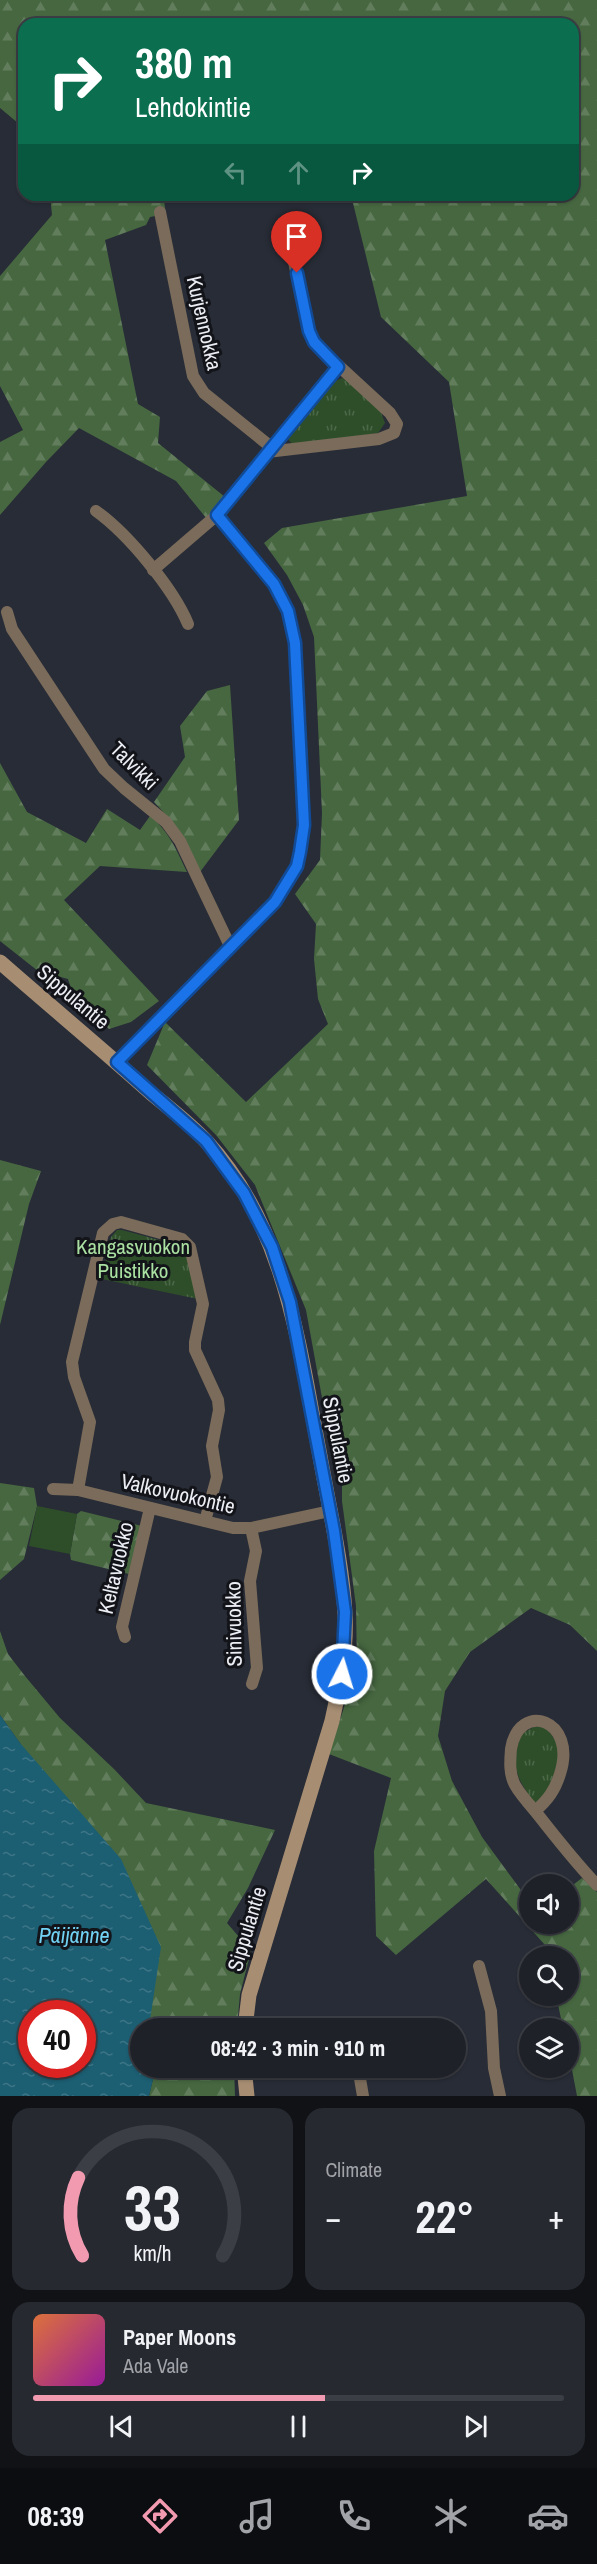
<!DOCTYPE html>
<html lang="en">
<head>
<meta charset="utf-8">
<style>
	body { margin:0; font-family:"Archivo Narrow",sans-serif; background:#262930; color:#f1f3f6; height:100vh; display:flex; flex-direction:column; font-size:22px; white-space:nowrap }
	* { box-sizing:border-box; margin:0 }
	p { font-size:20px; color:#a1a3a8 }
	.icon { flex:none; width:33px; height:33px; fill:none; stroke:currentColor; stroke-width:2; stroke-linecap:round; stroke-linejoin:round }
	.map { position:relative; height:2096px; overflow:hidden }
	.details { display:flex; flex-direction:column; gap:12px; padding:12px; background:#101216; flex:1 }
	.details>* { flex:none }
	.guide { position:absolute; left:18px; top:18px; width:561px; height:183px; border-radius:18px; box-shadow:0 2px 4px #0004,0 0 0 2px #3c3e45; background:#0b6e4f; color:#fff; overflow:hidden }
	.buttons { position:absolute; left:519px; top:1874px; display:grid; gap:12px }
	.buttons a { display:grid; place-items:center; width:60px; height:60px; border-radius:50%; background:#1e2128; box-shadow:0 2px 4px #0004,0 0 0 2px #3c3e45; font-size:30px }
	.speed { position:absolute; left:18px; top:2000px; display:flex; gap:12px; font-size:30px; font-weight:700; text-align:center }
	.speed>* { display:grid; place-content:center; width:78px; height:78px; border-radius:50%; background:#1e2128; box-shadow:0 2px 4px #0004,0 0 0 2px #3c3e45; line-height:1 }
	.speed .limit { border:9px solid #d22; background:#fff; color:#111 }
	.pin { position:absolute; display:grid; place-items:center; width:51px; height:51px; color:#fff; margin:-62px -26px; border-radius:50% 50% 50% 0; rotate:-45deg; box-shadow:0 0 6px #0007 }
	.pin .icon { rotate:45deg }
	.me { position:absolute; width:66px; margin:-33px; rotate:5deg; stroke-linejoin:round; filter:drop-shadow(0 0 4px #0008) }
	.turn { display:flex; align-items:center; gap:21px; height:126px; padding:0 18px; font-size:27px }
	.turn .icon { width:78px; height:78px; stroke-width:2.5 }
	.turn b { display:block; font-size:42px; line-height:51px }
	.lanes { display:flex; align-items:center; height:57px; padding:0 18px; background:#0003; justify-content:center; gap:30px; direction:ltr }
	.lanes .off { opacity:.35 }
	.big { font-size:45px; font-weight:700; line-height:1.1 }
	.details .card { flex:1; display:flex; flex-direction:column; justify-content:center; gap:9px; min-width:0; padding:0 21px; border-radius:18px; background:#262930 }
	.details .dial { align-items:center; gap:0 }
	.dial svg { height:156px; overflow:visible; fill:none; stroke:#3c3e45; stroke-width:7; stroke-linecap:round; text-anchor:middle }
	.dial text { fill:#f1f3f6; stroke:none }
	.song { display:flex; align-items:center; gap:18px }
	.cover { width:72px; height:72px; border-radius:9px; background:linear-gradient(135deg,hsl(20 70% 55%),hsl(300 70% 35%)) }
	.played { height:6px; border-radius:3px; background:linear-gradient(90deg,#f29ab0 55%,#3c3e45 55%) }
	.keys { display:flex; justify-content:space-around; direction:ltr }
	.heat { display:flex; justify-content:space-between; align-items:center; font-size:33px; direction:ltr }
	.details .tiles { flex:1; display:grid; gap:12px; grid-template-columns:1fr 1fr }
	.card:last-child { grid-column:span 2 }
	.trip { position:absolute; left:130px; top:2018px; width:336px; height:60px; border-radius:30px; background:#1e2128; box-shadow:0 2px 4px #0004,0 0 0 2px #3c3e45; font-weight:700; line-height:60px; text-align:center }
	.tabs { display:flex; height:96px; justify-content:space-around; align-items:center; background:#0c0d10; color:#a1a3a8 }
	.tabs .icon { width:42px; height:42px }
	.tabs .current { color:#f29ab0 }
	.tabs b { font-size:27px; color:#f1f3f6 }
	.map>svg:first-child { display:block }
	.forest { fill:url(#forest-firs) }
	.park { fill:url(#park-tufts) }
	.garden { fill:#2e4e29 }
	.water { fill:url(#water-ripples); fill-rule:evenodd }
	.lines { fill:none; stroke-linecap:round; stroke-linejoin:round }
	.street { stroke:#7a6b5a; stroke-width:12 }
	.secondary { stroke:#a78e73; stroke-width:15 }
	.route-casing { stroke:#114b97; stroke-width:15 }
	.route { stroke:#1a73e8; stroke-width:10 }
	.labels { text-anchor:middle; stroke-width:6; stroke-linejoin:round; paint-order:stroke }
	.street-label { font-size:21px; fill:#eceef5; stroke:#121419 }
	.park-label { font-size:21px; fill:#aae0a1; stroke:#121419 }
	.water-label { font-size:22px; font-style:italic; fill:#72d2f4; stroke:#121419 }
</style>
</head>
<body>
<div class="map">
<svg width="597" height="2096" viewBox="0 0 597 2096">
	<defs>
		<pattern id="forest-firs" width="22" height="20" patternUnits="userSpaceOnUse" patternTransform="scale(1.5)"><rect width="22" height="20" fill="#466740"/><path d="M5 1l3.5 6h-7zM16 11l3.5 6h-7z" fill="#617d5c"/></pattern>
		<pattern id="park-tufts" width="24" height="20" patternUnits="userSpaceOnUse" patternTransform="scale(1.5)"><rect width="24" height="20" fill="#2e4e29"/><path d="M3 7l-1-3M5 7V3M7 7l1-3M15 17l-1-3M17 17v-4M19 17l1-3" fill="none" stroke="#4c6849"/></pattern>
		<pattern id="water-ripples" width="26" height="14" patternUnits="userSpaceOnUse" patternTransform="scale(1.5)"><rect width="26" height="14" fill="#1c5e72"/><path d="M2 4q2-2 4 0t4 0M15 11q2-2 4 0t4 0" fill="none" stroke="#3d7587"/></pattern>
	</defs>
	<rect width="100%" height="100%" fill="#282c36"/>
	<!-- forest -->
	<g class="forest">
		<path d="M0 0H597V1651L570 1625 531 1608 470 1652 445 1691 438 1736 452 1781 482 1837 529 1901 530 1923H568L569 1888 582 1878 597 1892V2096H577L569 2054 568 2028H563L556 1995H568V1956H548L545 1945 486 1879 396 1955 376 1936 374 1851 391 1778 329 1754 357 1667 356 1606 342 1501V1474L336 1440 327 1425 306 1310 255 1185 216 1135 147 1065 165 1022 246 1102 328 1024 318 999 314 959 316 924 295 894 320 860 322 813 314 637 303 605 287 575 264 543 282 528 467 496 449 382 381 317 351 195H573V24H24V79L19 92 24 94V128L0 108Z"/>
		<path d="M50 195H210L164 201 166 214 150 217 146 225 105 240 138 404 160 417 158 443 225 497 207 519 176 481 79 428 46 462 0 515V442L23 430 0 386V276L52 215Z"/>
		<path d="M230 685 239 820 200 872 170 819 154 802 185 757 180 726 207 691Z"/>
		<path d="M0 763 27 812 86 843 107 809 140 830 150 816C169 831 177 851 187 872L100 866 64 900 159 1001 131 1022 109 1029 72 991 68 979 38 971 0 941Z"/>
		<path d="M0 1160 41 1171 29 1204 0 1325Z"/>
		<path d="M0 1483 34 1488 37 1506 24 1559 0 1580Z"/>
		<path d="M81 1511 142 1526 129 1574 71 1560 70 1554 77 1514Z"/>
		<path d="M0 1631 8 1654 25 1676 60 1718 114 1769 146 1803 275 1830 248 1888 227 1923 251 1951 240 1994 237 2028H152L20 1743 0 1715Z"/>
		<path d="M156 2067H234L235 2096H149Z"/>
	</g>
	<!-- park -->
	<g class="park">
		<path d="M342 378 347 380 380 410 385 423 378 433 294 446 287 438 329 384Z"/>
		<path d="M117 1230H122L181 1246 185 1250 198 1299 102 1279 111 1237Z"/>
		<path d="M534 1727H546L561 1749C556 1766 552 1795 535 1803 515 1777 511 1766 521 1734Z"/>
	</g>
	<!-- garden -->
	<path class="garden" d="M37 1506 77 1514 70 1554 29 1546Z"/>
	<!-- water -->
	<path class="water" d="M0 1715 20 1743 121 1859 161 1947 150 2020 152 2028H141V2067H156L149 2096H0ZM32 2013H82V2064H32Z"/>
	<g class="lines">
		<!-- street -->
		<g class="street">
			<path d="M160 212 193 376 204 393 271 447"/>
			<path d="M267 452 379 439 394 433 397 424 390 413 314 343 309 331 292 253 286 246"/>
			<path d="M96 511C128 534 173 588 188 624"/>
			<path d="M153 570 217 515 338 367"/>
			<path d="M7 612 12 629 104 769 124 788 166 822 180 841 230 946"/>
			<path d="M117 1062 275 902 297 866 304 825 295 643 288 611 275 584 217 515"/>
			<path d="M53 1489 78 1490 233 1528H251L330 1511"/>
			<path d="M78 1490 90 1422 74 1377 72 1362 103 1233 113 1224 121 1222 182 1239 190 1247 203 1304 195 1342V1350L218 1400 219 1410 212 1446 217 1477 205 1521"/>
			<path d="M251 1528 256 1551 250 1581 257 1668 252 1684"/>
			<path d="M125 1637 122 1627 150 1508"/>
			<path d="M535 1811C548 1800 555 1790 560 1774 578 1719 519 1700 511 1749 510 1761 509 1774 515 1785 520 1794 528 1803 535 1811 555 1836 574 1861 597 1885"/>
			<path d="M479 1966 491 2011 494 2068 500 2096"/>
			<path d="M358 2067 363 2096"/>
		</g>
		<!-- secondary -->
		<g class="secondary">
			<path d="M0 962C50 1006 101 1048 151 1093 169 1108 189 1123 206 1141 286 1227 299 1346 320 1456 329 1508 342 1561 345 1613 347 1650 340 1685 332 1721L249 1995 245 2028"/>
			<path d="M244 2067 247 2096"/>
		</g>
	</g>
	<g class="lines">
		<defs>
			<path id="route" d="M297 273 309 331 314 342 338 367 217 515 274 584 288 611 295 643 304 825 300 852 297 866 275 902 117 1062 206 1141 244 1193 272 1247 290 1302 334 1531 345 1612 342 1674"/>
		</defs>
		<!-- route casing -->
		<use href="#route" class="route-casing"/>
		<!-- route -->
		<use href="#route" class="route"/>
	</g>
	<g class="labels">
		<!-- street labels -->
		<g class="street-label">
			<text transform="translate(204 323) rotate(77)" y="7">Kurjennokka</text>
			<text transform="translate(134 766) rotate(45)" y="7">Talvikki</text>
			<text transform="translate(73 997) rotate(40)" y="7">Sippulantie</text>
			<text transform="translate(338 1440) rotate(79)" y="7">Sippulantie</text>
			<text transform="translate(178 1494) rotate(13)" y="7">Valkovuokontie</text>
			<text transform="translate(116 1568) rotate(-77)" y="7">Keltavuokko</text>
			<text transform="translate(234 1624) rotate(-91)" y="7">Sinivuokko</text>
			<text transform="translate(247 1929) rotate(-73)" y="7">Sippulantie</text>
		</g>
		<!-- park labels -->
		<g class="park-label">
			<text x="133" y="1254">Kangasvuokon<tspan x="133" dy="24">Puistikko</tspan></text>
		</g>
		<!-- water labels -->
		<g class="water-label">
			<text x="74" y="1943">Päijänne</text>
		</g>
	</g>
</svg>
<div class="buttons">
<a><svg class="icon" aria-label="sound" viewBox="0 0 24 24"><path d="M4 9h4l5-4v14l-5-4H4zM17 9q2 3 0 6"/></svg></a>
<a><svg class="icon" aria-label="search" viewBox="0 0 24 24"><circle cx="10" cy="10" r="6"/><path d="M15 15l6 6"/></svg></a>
<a><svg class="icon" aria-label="layers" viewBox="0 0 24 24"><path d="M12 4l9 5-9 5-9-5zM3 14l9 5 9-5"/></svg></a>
</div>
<div class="speed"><div class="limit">40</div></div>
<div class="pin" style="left:297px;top:273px;background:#d93025"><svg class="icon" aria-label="arrive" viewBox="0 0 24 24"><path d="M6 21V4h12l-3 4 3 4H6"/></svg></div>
<svg class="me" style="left:342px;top:1674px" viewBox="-20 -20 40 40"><circle r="17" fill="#1a73e8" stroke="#fff" stroke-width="3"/><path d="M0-11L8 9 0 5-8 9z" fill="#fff"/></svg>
<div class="trip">08:42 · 3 min · 910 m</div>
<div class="guide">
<div class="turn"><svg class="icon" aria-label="right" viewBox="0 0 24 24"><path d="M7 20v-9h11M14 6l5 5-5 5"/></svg><div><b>380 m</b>Lehdokintie</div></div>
<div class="lanes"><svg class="icon off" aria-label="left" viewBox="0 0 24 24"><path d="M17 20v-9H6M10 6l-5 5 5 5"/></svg><svg class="icon off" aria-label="ahead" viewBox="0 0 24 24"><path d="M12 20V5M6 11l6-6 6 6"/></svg><svg class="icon" aria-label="right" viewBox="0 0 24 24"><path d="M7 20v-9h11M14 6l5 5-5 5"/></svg></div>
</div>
</div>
<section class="details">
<div class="tiles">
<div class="card dial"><svg viewBox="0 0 100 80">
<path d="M14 69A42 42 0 1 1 86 69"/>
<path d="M14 69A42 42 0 0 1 12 29" stroke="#f29ab0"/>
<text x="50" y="56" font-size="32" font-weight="700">33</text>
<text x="50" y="72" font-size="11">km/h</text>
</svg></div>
<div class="card"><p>Climate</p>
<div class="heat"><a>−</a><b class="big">22°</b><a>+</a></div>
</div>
<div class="card">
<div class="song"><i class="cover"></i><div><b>Paper Moons</b><p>Ada Vale</p></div></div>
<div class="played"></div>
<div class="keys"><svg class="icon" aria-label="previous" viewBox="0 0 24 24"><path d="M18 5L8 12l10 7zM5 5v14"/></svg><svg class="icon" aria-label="pause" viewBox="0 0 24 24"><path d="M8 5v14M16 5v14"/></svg><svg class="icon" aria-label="next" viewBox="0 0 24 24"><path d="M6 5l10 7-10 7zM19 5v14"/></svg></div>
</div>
</div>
</section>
<nav class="tabs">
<b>08:39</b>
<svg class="icon current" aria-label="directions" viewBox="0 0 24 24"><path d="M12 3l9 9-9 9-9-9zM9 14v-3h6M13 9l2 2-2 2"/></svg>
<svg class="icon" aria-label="music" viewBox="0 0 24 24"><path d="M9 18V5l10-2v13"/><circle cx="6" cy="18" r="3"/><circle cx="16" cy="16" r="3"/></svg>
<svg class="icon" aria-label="phone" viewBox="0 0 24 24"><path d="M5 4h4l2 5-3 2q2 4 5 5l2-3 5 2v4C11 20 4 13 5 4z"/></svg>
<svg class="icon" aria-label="climate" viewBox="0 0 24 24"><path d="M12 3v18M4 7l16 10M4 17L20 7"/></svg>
<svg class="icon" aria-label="car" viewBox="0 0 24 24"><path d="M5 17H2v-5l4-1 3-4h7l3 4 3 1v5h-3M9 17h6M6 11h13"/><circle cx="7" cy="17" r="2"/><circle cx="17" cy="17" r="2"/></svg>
</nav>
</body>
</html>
